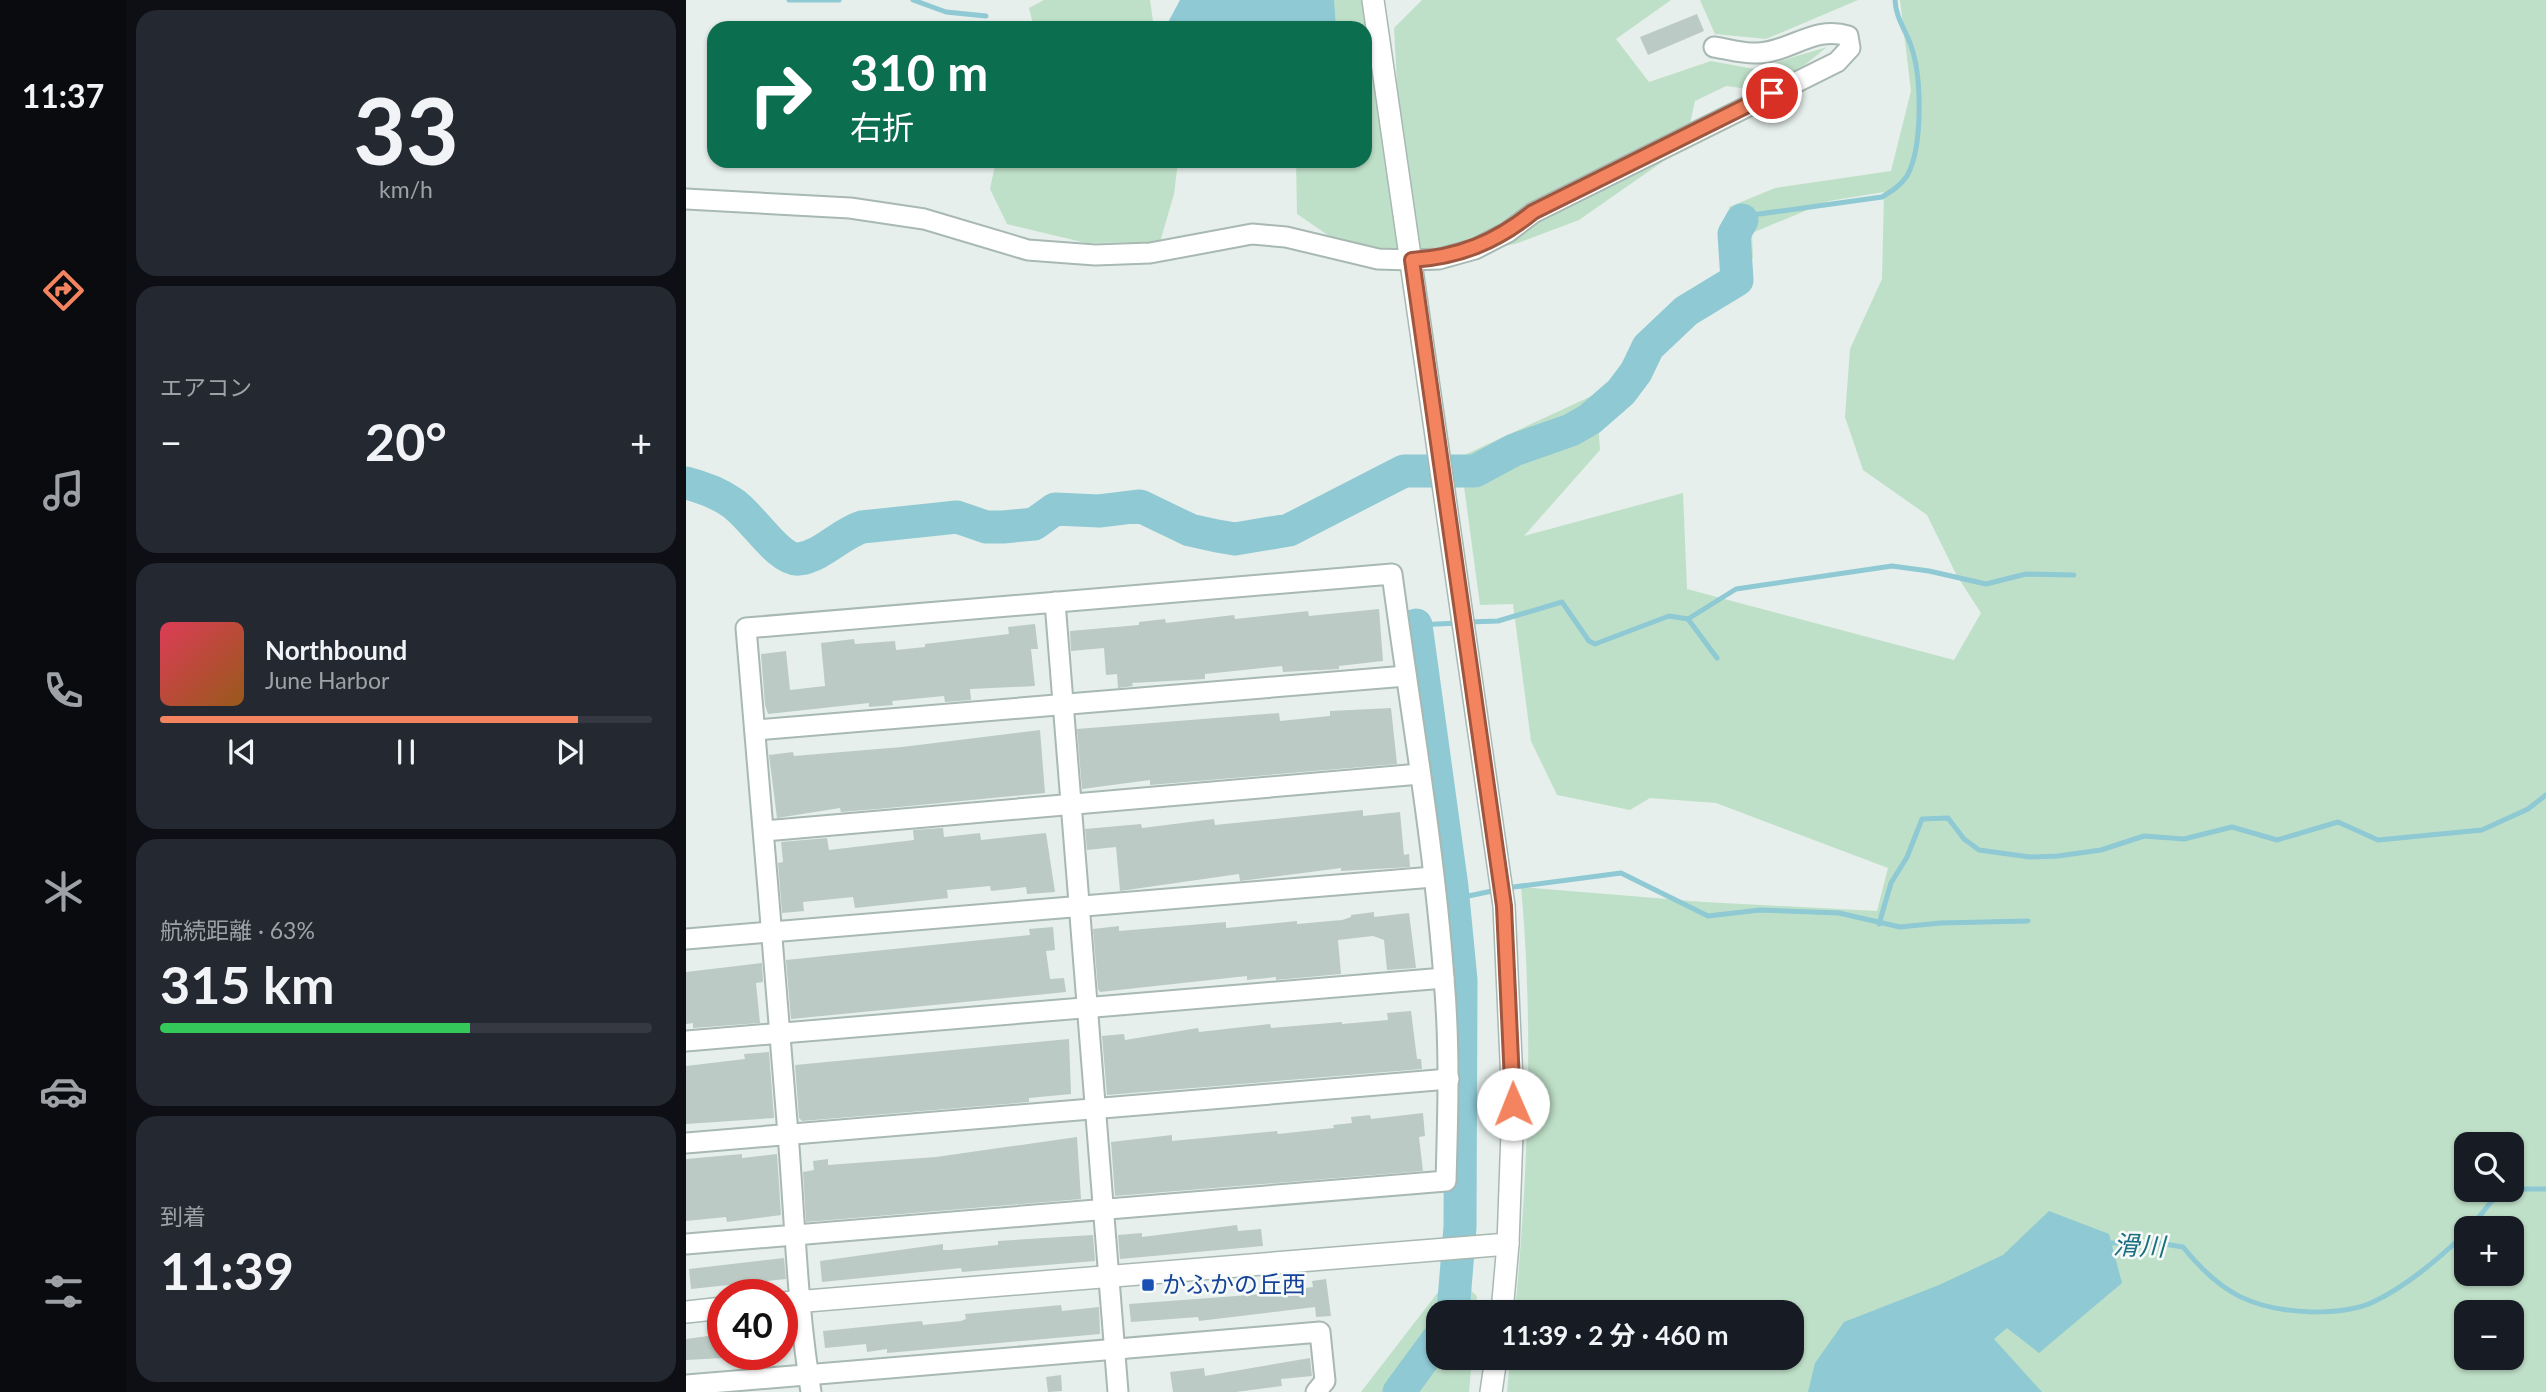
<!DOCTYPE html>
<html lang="ja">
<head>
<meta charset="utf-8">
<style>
	body { margin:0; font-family:Lato,"Noto Sans JP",sans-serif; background:#242831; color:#f1f3f6; height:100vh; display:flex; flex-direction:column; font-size:26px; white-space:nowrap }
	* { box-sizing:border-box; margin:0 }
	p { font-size:23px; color:#9ea1a6 }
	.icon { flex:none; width:38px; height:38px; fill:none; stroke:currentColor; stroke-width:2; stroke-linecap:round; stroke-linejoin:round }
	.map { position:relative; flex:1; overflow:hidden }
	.side { display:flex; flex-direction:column; gap:10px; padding:10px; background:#0d0f14; width:560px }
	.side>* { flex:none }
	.guide { position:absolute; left:21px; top:21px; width:665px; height:147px; border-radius:21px; box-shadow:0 2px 5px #0004; background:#0b6e4f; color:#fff; overflow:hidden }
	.controls { position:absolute; left:1768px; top:1132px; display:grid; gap:14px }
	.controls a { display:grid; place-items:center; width:70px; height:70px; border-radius:14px; background:#171b24; box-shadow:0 2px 5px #0004; font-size:35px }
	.speed { position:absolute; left:21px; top:1279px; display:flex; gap:14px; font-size:35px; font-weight:700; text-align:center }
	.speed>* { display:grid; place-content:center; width:91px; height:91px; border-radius:50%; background:#171b24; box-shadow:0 2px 5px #0004; line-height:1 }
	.speed .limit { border:10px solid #d22; background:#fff; color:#111 }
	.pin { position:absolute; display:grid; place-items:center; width:60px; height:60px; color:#fff; margin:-30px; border:4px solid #fff; border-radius:50%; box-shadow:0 2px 7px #0007 }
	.me { position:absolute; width:77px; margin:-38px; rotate:359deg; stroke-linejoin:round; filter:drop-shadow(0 0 5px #0008) }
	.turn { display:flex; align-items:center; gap:24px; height:147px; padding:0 28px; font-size:32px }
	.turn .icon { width:91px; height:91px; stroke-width:2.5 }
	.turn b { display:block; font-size:49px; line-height:60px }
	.big { font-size:52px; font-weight:700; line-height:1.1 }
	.side .widget { flex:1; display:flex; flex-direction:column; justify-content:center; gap:10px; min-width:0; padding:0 24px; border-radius:21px; background:#242831 }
	.side .dial { align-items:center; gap:0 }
	.dial b { font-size:91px; line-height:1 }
	.song { display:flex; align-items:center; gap:21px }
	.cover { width:84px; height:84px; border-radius:10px; background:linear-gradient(135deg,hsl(350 70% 55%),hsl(30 70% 35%)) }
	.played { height:7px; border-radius:4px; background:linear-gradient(90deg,#f4845f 85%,#363941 85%) }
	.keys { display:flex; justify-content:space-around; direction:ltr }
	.heat { display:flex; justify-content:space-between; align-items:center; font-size:38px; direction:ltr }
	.charge { height:10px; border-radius:5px; background:linear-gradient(90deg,#34c759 63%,#363941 0) }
	.trip { position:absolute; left:740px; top:1300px; width:378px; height:70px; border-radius:21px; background:#171b24; box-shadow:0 2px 5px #0004; font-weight:700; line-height:70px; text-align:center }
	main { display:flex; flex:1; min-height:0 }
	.dock { display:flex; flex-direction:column; width:126px; justify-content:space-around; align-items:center; background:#090b0e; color:#9ea1a6 }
	.dock .icon { width:49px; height:49px }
	.dock .selected { color:#f4845f }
	.dock b { font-size:32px; color:#f1f3f6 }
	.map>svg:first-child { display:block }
	.green { fill:#bfe0c8; fill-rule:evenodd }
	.water { fill:#8ec9d4 }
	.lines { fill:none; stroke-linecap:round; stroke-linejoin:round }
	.stream { stroke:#8ec9d4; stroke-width:5 }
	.river { stroke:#8ec9d4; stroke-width:33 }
	.building { fill:#bbcac4 }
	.minor-casing { stroke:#a8b8b2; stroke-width:23 }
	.tertiary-casing { stroke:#a8b8b2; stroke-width:24 }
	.minor { stroke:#fff; stroke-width:19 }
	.tertiary { stroke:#fff; stroke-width:21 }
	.route-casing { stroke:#9f563e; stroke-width:18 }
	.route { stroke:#f4845f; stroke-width:12 }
	.transit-dot { fill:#1a4fb4; stroke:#f7fbf9; stroke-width:2.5 }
	.labels { text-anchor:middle; stroke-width:5; stroke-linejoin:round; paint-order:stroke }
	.transit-label { font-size:24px; fill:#164399; stroke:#f7fbf9; text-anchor:start }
	.water-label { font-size:26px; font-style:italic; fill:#1c6f80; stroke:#f7fbf9 }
</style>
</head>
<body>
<main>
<nav class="dock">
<b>11:37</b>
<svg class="icon selected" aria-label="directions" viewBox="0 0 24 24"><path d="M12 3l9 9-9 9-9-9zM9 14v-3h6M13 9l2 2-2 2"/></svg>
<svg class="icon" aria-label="music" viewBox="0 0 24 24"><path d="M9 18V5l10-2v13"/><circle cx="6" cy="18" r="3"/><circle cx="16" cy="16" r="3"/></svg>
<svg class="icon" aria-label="phone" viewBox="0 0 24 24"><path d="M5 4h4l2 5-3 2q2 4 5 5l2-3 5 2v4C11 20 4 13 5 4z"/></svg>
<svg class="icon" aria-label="climate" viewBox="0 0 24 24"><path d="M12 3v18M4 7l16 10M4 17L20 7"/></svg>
<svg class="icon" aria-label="car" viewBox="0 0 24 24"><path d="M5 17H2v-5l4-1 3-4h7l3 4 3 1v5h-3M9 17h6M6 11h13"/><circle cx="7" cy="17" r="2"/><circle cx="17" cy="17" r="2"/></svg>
<svg class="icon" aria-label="filters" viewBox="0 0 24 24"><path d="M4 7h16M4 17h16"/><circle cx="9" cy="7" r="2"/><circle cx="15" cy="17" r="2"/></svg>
</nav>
<section class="side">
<div class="widget dial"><b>33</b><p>km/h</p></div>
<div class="widget"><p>エアコン</p>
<div class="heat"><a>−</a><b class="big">20°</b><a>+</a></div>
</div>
<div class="widget">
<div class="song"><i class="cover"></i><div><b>Northbound</b><p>June Harbor</p></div></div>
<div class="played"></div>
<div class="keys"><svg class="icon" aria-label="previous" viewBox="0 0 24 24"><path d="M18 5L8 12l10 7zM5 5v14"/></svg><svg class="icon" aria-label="pause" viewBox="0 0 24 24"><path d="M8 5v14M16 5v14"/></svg><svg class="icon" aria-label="next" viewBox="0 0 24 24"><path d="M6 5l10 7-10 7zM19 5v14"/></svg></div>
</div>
<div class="widget"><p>航続距離 · 63%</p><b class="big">315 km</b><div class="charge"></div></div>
<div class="widget"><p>到着</p><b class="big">11:39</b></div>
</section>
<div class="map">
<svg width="1860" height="1392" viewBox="0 0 1860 1392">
	<rect width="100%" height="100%" fill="#e6efeb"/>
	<!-- green -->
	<g class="green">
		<path d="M358 0H464L468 28H348L343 8Z"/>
		<path d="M636 0H676L679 22 713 121 708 28 736 0H985L930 39 963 82 1025 61 1068 69 1141 47 1085 92 1040 86 1009 101 999 146 893 220 829 244 756 256 674 257 611 214 610 161H679V28H632Z"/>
		<path d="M1014 0H1172L1080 39 1029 34Z"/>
		<path d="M1214 0H1860V1392H821L824 1358H1106V1312H829C842 1172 848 1028 835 887L1018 902 1191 911 1202 868 1030 803 964 798 944 810 871 795 845 741 827 604 794 605 774 457 910 394 914 450 838 536 997 493 1001 589 1268 660 1295 613 1271 576 1241 515 1177 470 1159 417 1164 349 1196 279 1198 192 1143 201 1066 233 1067 259 1041 253 1043 207 1089 188 1205 171 1225 91ZM1780 1144H1825V1190H1780ZM1780 1228H1825V1274H1780ZM1780 1312H1825V1358H1780Z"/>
		<path d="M310 161H492L488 194 474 242 400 243 321 224 304 189Z"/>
		<path d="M766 1274 791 1296 789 1312H752V1358H786L783 1392H675Z"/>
	</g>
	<!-- water -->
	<g class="water">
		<path d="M494 0H648L650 28H479Z"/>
		<path d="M538 161H614L588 168 543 167Z"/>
		<path d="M1363 1211 1423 1234 1436 1283 1353 1353 1321 1328 1308 1339 1356 1392H1122L1129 1363 1158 1322 1253 1285 1317 1255Z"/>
	</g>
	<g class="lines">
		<!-- stream -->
		<g class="stream">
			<path d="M103 0H153"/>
			<path d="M227 0 260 12 300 16"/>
			<path d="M1056 220 1066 215 1196 197C1206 191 1214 186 1221 176 1237 147 1236 77 1225 46 1220 30 1210 19 1209 0"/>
			<path d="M1002 619 1031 658"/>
			<path d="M783 622 812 621 876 602 903 641 909 644 983 616 1002 619 1050 589 1206 566 1243 571 1300 584 1340 574 1388 575"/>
			<path d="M730 625 773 623"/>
			<path d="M820 888 935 873 1022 916 1074 910 1153 913 1214 927 1254 923 1342 921"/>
			<path d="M768 899 811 890"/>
			<path d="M1193 924 1205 883 1221 857 1236 819 1262 818 1278 839 1293 850 1344 857 1372 856 1415 850 1458 836 1498 839 1546 827 1591 840 1652 822 1692 840 1796 830 1842 809 1860 795"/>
			<path d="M1825 1189H1860"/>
			<path d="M1784 1228 1805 1202 1823 1190"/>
			<path d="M1421 1243H1472L1497 1247C1535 1294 1567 1310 1626 1312 1645 1312 1667 1311 1685 1303 1720 1287 1752 1259 1780 1233"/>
		</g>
		<!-- river -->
		<g class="river">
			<path d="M0 483C15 487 32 493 45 502 65 514 93 562 113 559 136 556 154 534 176 527L271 517 300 527H317L348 524 369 509 413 511 454 506 504 530 531 536 549 539 603 530 718 471H789L828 450 885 430 904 419 935 392 950 372 962 347 1000 311 1051 280 1048 234 1056 220"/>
			<path d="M730 625 766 887 775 980 774 1227 767 1312"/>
			<path d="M713 1392 752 1339"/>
		</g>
	</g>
	<!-- building -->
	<g class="building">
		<path d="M1011 14 1018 31 962 55 954 37Z"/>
		<path d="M693 609 697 661 653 666V669L597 672 596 666 519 674V679L446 683 447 686 432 688 431 674 420 675 418 648 385 651 384 631 453 625V622L479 619 480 623 548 615 549 619 622 611 623 616Z"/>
		<path d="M349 624 352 649H345L349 686 284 689 285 700 259 702 258 696 206 701 207 705 183 707V703L82 714 79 705 75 654 100 651 104 690 139 686 135 643 168 639 169 644 209 641 210 650 239 647V644L323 634 322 627Z"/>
		<path d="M705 708 711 764 464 785V780L396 789 391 729 593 713 594 721 644 716V711Z"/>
		<path d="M354 730 359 793 192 809 155 812 154 808 91 818 83 755 107 752 108 756 216 747Z"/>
		<path d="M677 810V816L714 812 718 855 723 854 724 867 655 871V868L554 881 553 874 434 891 430 847 401 850 399 829 455 824 456 828 528 819 529 825Z"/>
		<path d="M257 828 258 837 294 833 295 840 360 833 369 892 341 894 340 887 305 891 304 886 261 890 262 898 169 908 167 897 117 902 118 911 96 913 92 863 97 862 95 842 141 838 143 850 228 840 227 830Z"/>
		<path d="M688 912V917L723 913 730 968 701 970 698 940 687 936 652 940 655 974 590 980V977L561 980V976L414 992 412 989 407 929 433 926V931L540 922V928L611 921V924L656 920 665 917V915Z"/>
		<path d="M367 927 369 950 360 951 364 979 378 978 380 992 105 1019 100 960 344 935 343 929Z"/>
		<path d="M76 963 77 982 70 983 74 1023 7 1028V1023L0 1024V972Z"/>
		<path d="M725 1011 731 1059H735L736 1069 421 1095 416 1036 438 1034 439 1040 512 1028 513 1032 584 1024 585 1028 656 1022V1024L702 1020 701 1013Z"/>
		<path d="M383 1039 385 1094 343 1098V1102L116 1121 113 1118 109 1065Z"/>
		<path d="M83 1052 88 1118 0 1124V1066L59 1059 58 1054Z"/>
		<path d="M737 1113 739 1136 733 1137 737 1171 429 1196 425 1142 486 1135V1141L591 1131 592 1134 648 1128 647 1125 666 1123 665 1117 684 1115 685 1119Z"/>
		<path d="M391 1137 395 1199 120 1222 117 1172 128 1170 127 1161 142 1159V1165L250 1157Z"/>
		<path d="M56 1154V1158L91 1154 95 1215 41 1222 40 1217 0 1221V1159Z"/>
		<path d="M551 1225 552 1231 575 1229 577 1246 434 1259 432 1235 456 1233V1237Z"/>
		<path d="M407 1235 409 1261 276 1272 275 1268 136 1282 134 1261 257 1244V1250H264L312 1245V1241Z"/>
		<path d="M98 1258 100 1279 5 1289 3 1269Z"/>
		<path d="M640 1279 645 1316 630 1317 629 1307 513 1321 512 1317 445 1322 443 1304 577 1294 627 1287 626 1281Z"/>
		<path d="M375 1305 376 1311 413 1307 414 1334 201 1353V1349L181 1352 180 1344 139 1348 137 1331 236 1321 237 1325 275 1321 280 1319 279 1314Z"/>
		<path d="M22 1336H37V1358L0 1360V1339Z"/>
		<path d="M624 1358 626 1376 595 1379 596 1386 550 1392H487L484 1372 518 1368 519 1376Z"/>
		<path d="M375 1375 376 1391 362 1392 360 1377Z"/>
	</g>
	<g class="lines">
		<defs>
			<g id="minor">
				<path d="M0 199 164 208 238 219 342 250 409 255 464 253 566 234 600 237 692 259 725 260 753 259 789 249 822 232 847 213 1151 62 1164 48 1162 36C1129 25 1104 52 1072 53 1057 54 1042 49 1028 47"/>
				<path d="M369 602 432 1392"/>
				<path d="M69 730 720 676"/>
				<path d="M78 831 734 774"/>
				<path d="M0 939 747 877"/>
				<path d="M0 1041 758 978"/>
				<path d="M0 1143 763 1079"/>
				<path d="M0 1244 760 1181C762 1113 764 1046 758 979 748 843 724 709 706 574L60 628C75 797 88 965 102 1134 109 1220 111 1307 125 1392"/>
				<path d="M0 1385 634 1332 639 1381 630 1392"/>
			</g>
			<g id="tertiary">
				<path d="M687 0 818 906 827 1104 822 1244 816 1312"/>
				<path d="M96 1303 822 1244"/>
				<path d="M0 1312 37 1308"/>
				<path d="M805 1392 810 1358"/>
			</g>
		</defs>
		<!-- minor casing -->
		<use href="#minor" class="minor-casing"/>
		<!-- tertiary casing -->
		<use href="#tertiary" class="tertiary-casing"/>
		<!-- minor -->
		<use href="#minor" class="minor"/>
		<!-- tertiary -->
		<use href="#tertiary" class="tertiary"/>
	</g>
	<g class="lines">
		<defs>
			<path id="route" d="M827 1104 818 906 726 260C773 257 810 242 847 212L1086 93"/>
		</defs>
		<!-- route casing -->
		<use href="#route" class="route-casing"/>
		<!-- route -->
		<use href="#route" class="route"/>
	</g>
	<!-- markers -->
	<rect class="transit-dot" x="455" y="1278" width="14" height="14" rx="3.5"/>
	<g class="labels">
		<!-- transit labels -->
		<g class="transit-label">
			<text x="476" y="1293">かふかの丘西</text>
		</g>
		<!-- water labels -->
		<g class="water-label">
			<text transform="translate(1453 1246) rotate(2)" y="9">滑川</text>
		</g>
	</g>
</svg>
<div class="controls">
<a><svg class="icon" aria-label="search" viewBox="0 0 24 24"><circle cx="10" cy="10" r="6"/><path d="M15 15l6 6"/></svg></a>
<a>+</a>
<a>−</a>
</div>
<div class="speed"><div class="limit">40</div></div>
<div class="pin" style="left:1086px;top:93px;background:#d93025"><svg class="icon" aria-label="arrive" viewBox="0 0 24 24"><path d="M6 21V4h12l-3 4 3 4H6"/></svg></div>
<svg class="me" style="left:827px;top:1104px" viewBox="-20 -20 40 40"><circle r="19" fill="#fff"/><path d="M0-13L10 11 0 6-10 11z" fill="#f4845f"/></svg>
<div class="trip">11:39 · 2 分 · 460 m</div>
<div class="guide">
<div class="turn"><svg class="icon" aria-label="right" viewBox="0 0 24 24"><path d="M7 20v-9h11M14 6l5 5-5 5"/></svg><div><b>310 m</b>右折</div></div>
</div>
</div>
</main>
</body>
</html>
